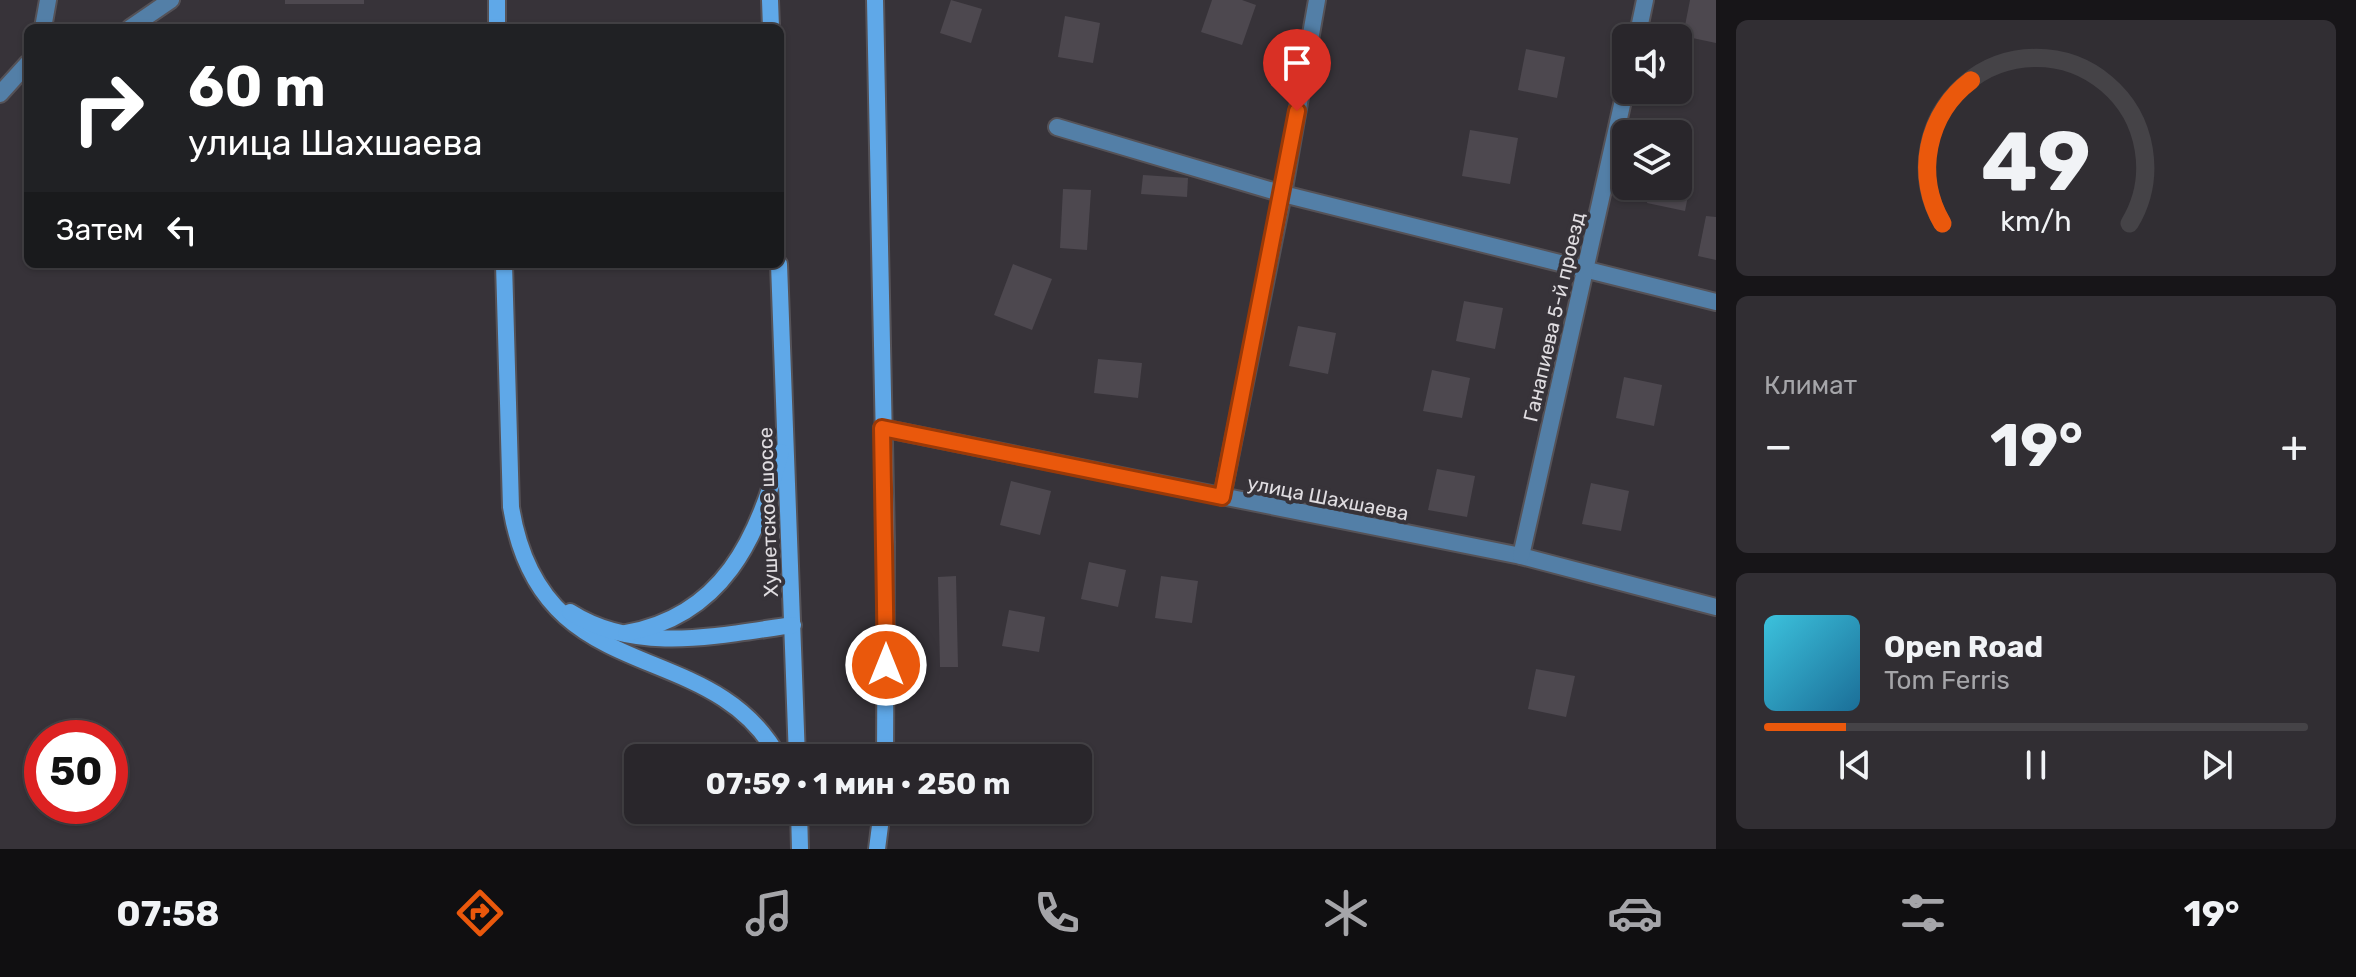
<!DOCTYPE html>
<html lang="ru">
<head>
<meta charset="utf-8">
<style>
	body { margin:0; font-family:Rubik,sans-serif; background:#312e33; color:#f1f3f6; height:100vh; display:flex; flex-direction:column; font-size:30px; white-space:nowrap }
	* { box-sizing:border-box; margin:0 }
	p { font-size:26px; color:#a5a5a9 }
	.icon { flex:none; width:44px; height:44px; fill:none; stroke:currentColor; stroke-width:2; stroke-linecap:round; stroke-linejoin:round }
	.map { position:relative; flex:1; overflow:hidden }
	.drawer { display:flex; flex-direction:column; gap:20px; padding:20px; background:#171518; width:640px }
	.drawer>* { flex:none }
	.top-card { position:absolute; left:24px; top:24px; width:760px; height:244px; border-radius:12px; box-shadow:0 2px 6px #0004,0 0 0 2px #454347; background:#202124; color:#fff; overflow:hidden }
	.fabs { position:absolute; left:1612px; top:24px; display:grid; gap:16px }
	.fabs a { display:grid; place-items:center; width:80px; height:80px; border-radius:12px; background:#29262b; box-shadow:0 2px 6px #0004,0 0 0 2px #454347; font-size:40px }
	.speed { position:absolute; left:24px; top:720px; display:flex; gap:16px; font-size:40px; font-weight:700; text-align:center }
	.speed>* { display:grid; place-content:center; width:104px; height:104px; border-radius:50%; background:#29262b; box-shadow:0 2px 6px #0004,0 0 0 2px #454347; line-height:1 }
	.speed .limit { border:12px solid #d22; background:#fff; color:#111 }
	.pin { position:absolute; display:grid; place-items:center; width:68px; height:68px; color:#fff; margin:-82px -34px; border-radius:50% 50% 50% 0; rotate:-45deg; box-shadow:0 0 8px #0007 }
	.pin .icon { rotate:45deg }
	.me { position:absolute; width:88px; margin:-44px; rotate:0deg; stroke-linejoin:round; filter:drop-shadow(0 0 6px #0008) }
	.turn { display:flex; align-items:center; gap:28px; height:168px; padding:0 32px; font-size:36px }
	.turn .icon { width:104px; height:104px; stroke-width:2.5 }
	.turn b { display:block; font-size:56px; line-height:68px }
	.then { display:flex; align-items:center; height:76px; padding:0 32px; background:#0003; gap:16px; font-size:30px }
	.big { font-size:60px; font-weight:700; line-height:1.1 }
	.drawer .tile { flex:1; display:flex; flex-direction:column; justify-content:center; gap:12px; min-width:0; padding:0 28px; border-radius:12px; background:#312e33 }
	.drawer .dial { align-items:center; gap:0 }
	.dial svg { height:208px; overflow:visible; fill:none; stroke:#454347; stroke-width:7; stroke-linecap:round; text-anchor:middle }
	.dial text { fill:#f1f3f6; stroke:none }
	.song { display:flex; align-items:center; gap:24px }
	.cover { width:96px; height:96px; border-radius:12px; background:linear-gradient(135deg,hsl(190 70% 55%),hsl(200 70% 35%)) }
	.played { height:8px; border-radius:4px; background:linear-gradient(90deg,#ea580c 15%,#454347 15%) }
	.keys { display:flex; justify-content:space-around; direction:ltr }
	.heat { display:flex; justify-content:space-between; align-items:center; font-size:44px; direction:ltr }
	.trip { position:absolute; left:624px; top:744px; width:468px; height:80px; border-radius:12px; background:#29262b; box-shadow:0 2px 6px #0004,0 0 0 2px #454347; font-weight:700; line-height:80px; text-align:center }
	.dock { display:flex; height:128px; justify-content:space-around; align-items:center; background:#100f11; color:#a5a5a9 }
	.dock .icon { width:56px; height:56px }
	.dock .current { color:#ea580c }
	.dock b { font-size:36px; color:#f1f3f6 }
	main { display:flex; flex:1; min-height:0 }
	.map>svg:first-child { display:block }
	.building { fill:#4d484f }
	.lines { fill:none; stroke-linecap:round; stroke-linejoin:round }
	.lane-casing { stroke:#555257; stroke-width:20 }
	.secondary-casing { stroke:#555257; stroke-width:20 }
	.lane { stroke:#537fa7; stroke-width:16 }
	.secondary { stroke:#5fa8e8; stroke-width:16 }
	.route-casing { stroke:#983908; stroke-width:20 }
	.route { stroke:#ea580c; stroke-width:14 }
	.labels { text-anchor:middle; stroke-width:8; stroke-linejoin:round; paint-order:stroke }
	.street-label { font-size:20px; fill:#e0dde1; stroke:#373339 }
</style>
</head>
<body>
<main>
<div class="map">
<svg width="1716" height="849" viewBox="0 0 1716 849">
	<rect width="100%" height="100%" fill="#373339"/>
	<!-- building -->
	<g class="building">
		<rect x="285" y="0" width="79" height="4"/>
		<path d="M951 0 982 9 971 43 940 33Z"/>
		<path d="M1212 0H1242L1256 5 1242 45 1201 32Z"/>
		<path d="M1690 0H1716V43L1683 36Z"/>
		<path d="M1065 16 1100 23 1093 63 1058 57Z"/>
		<path d="M1526 49 1565 57 1557 98 1518 90Z"/>
		<path d="M1470 130 1518 138 1510 184 1462 176Z"/>
		<path d="M1678 167 1693 170 1685 211 1647 203 1650 186H1678Z"/>
		<path d="M1143 175 1188 178 1187 197 1141 194Z"/>
		<path d="M1063 189 1091 190 1087 250 1060 248Z"/>
		<path d="M1706 216 1716 217V260L1698 256Z"/>
		<path d="M1013 264 1052 279 1032 330 994 315Z"/>
		<path d="M1464 301 1503 308 1495 349 1456 341Z"/>
		<path d="M1298 326 1336 333 1328 374 1289 366Z"/>
		<path d="M1098 359 1142 363 1138 398 1094 393Z"/>
		<path d="M1432 370 1470 378 1462 418 1423 411Z"/>
		<path d="M1624 377 1662 385 1654 426 1616 418Z"/>
		<path d="M1437 469 1475 476 1467 517 1428 510Z"/>
		<path d="M1011 481 1051 491 1040 535 1000 525Z"/>
		<path d="M1591 483 1629 491 1621 531 1582 524Z"/>
		<path d="M1089 562 1126 570 1118 607 1081 599Z"/>
		<path d="M956 576 958 667H940L938 577Z"/>
		<path d="M1161 576 1198 581 1192 623 1155 618Z"/>
		<path d="M1009 610 1045 617 1039 652 1002 646Z"/>
		<path d="M1536 669 1575 676 1566 717 1528 709Z"/>
	</g>
	<g class="lines">
		<defs>
			<g id="lane">
				<path d="M43 28 48 0"/>
				<path d="M130 28 171 0"/>
				<path d="M1637 38 1645 0"/>
				<path d="M0 94 28 63"/>
				<path d="M1057 127 1283 194 1716 302"/>
				<path d="M882 428 1521 556 1716 607"/>
				<path d="M1222 497 1283 194 1317 0"/>
				<path d="M1521 556 1626 87"/>
			</g>
			<g id="secondary">
				<path d="M497 0V28"/>
				<path d="M770 0 771 28"/>
				<path d="M875 0 886 542 885 758"/>
				<path d="M504 264 511 507C541 694 711 632 779 758"/>
				<path d="M779 264 797 758"/>
				<path d="M570 612C637 655 720 635 793 625"/>
				<path d="M626 633C722 616 758 539 781 452"/>
				<path d="M799 810 800 849"/>
				<path d="M877 849 882 810"/>
			</g>
		</defs>
		<!-- lane casing -->
		<use href="#lane" class="lane-casing"/>
		<!-- secondary casing -->
		<use href="#secondary" class="secondary-casing"/>
		<!-- lane -->
		<use href="#lane" class="lane"/>
		<!-- secondary -->
		<use href="#secondary" class="secondary"/>
	</g>
	<g class="lines">
		<defs>
			<path id="route" d="M886 665 882 428 1222 497 1297 111"/>
		</defs>
		<!-- route casing -->
		<use href="#route" class="route-casing"/>
		<!-- route -->
		<use href="#route" class="route"/>
	</g>
	<g class="labels">
		<!-- street labels -->
		<g class="street-label">
			<text transform="translate(1554 317) rotate(-77)" y="7">Ганапиева 5-й проезд</text>
			<text transform="translate(1328 498) rotate(11)" y="7">улица Шахшаева</text>
			<text transform="translate(768 512) rotate(-92)" y="7">Хушетское шоссе</text>
		</g>
	</g>
</svg>
<div class="fabs">
<a><svg class="icon" aria-label="sound" viewBox="0 0 24 24"><path d="M4 9h4l5-4v14l-5-4H4zM17 9q2 3 0 6"/></svg></a>
<a><svg class="icon" aria-label="layers" viewBox="0 0 24 24"><path d="M12 4l9 5-9 5-9-5zM3 14l9 5 9-5"/></svg></a>
</div>
<div class="speed"><div class="limit">50</div></div>
<div class="pin" style="left:1297px;top:111px;background:#d93025"><svg class="icon" aria-label="arrive" viewBox="0 0 24 24"><path d="M6 21V4h12l-3 4 3 4H6"/></svg></div>
<svg class="me" style="left:886px;top:665px" viewBox="-20 -20 40 40"><circle r="17" fill="#ea580c" stroke="#fff" stroke-width="3"/><path d="M0-11L8 9 0 5-8 9z" fill="#fff"/></svg>
<div class="trip">07:59 · 1 мин · 250 m</div>
<div class="top-card">
<div class="turn"><svg class="icon" aria-label="right" viewBox="0 0 24 24"><path d="M7 20v-9h11M14 6l5 5-5 5"/></svg><div><b>60 m</b>улица Шахшаева</div></div>
<div class="then">Затем<svg class="icon" aria-label="left" viewBox="0 0 24 24"><path d="M17 20v-9H6M10 6l-5 5 5 5"/></svg></div>
</div>
</div>
<section class="drawer">
<div class="tile dial"><svg viewBox="0 0 100 80">
<path d="M14 69A42 42 0 1 1 86 69"/>
<path d="M14 69A42 42 0 0 1 25 14" stroke="#ea580c"/>
<text x="50" y="56" font-size="32" font-weight="700">49</text>
<text x="50" y="72" font-size="11">km/h</text>
</svg></div>
<div class="tile"><p>Климат</p>
<div class="heat"><a>−</a><b class="big">19°</b><a>+</a></div>
</div>
<div class="tile">
<div class="song"><i class="cover"></i><div><b>Open Road</b><p>Tom Ferris</p></div></div>
<div class="played"></div>
<div class="keys"><svg class="icon" aria-label="previous" viewBox="0 0 24 24"><path d="M18 5L8 12l10 7zM5 5v14"/></svg><svg class="icon" aria-label="pause" viewBox="0 0 24 24"><path d="M8 5v14M16 5v14"/></svg><svg class="icon" aria-label="next" viewBox="0 0 24 24"><path d="M6 5l10 7-10 7zM19 5v14"/></svg></div>
</div>
</section>
</main>
<nav class="dock">
<b>07:58</b>
<svg class="icon current" aria-label="directions" viewBox="0 0 24 24"><path d="M12 3l9 9-9 9-9-9zM9 14v-3h6M13 9l2 2-2 2"/></svg>
<svg class="icon" aria-label="music" viewBox="0 0 24 24"><path d="M9 18V5l10-2v13"/><circle cx="6" cy="18" r="3"/><circle cx="16" cy="16" r="3"/></svg>
<svg class="icon" aria-label="phone" viewBox="0 0 24 24"><path d="M5 4h4l2 5-3 2q2 4 5 5l2-3 5 2v4C11 20 4 13 5 4z"/></svg>
<svg class="icon" aria-label="climate" viewBox="0 0 24 24"><path d="M12 3v18M4 7l16 10M4 17L20 7"/></svg>
<svg class="icon" aria-label="car" viewBox="0 0 24 24"><path d="M5 17H2v-5l4-1 3-4h7l3 4 3 1v5h-3M9 17h6M6 11h13"/><circle cx="7" cy="17" r="2"/><circle cx="17" cy="17" r="2"/></svg>
<svg class="icon" aria-label="filters" viewBox="0 0 24 24"><path d="M4 7h16M4 17h16"/><circle cx="9" cy="7" r="2"/><circle cx="15" cy="17" r="2"/></svg>
<b>19°</b>
</nav>
</body>
</html>
